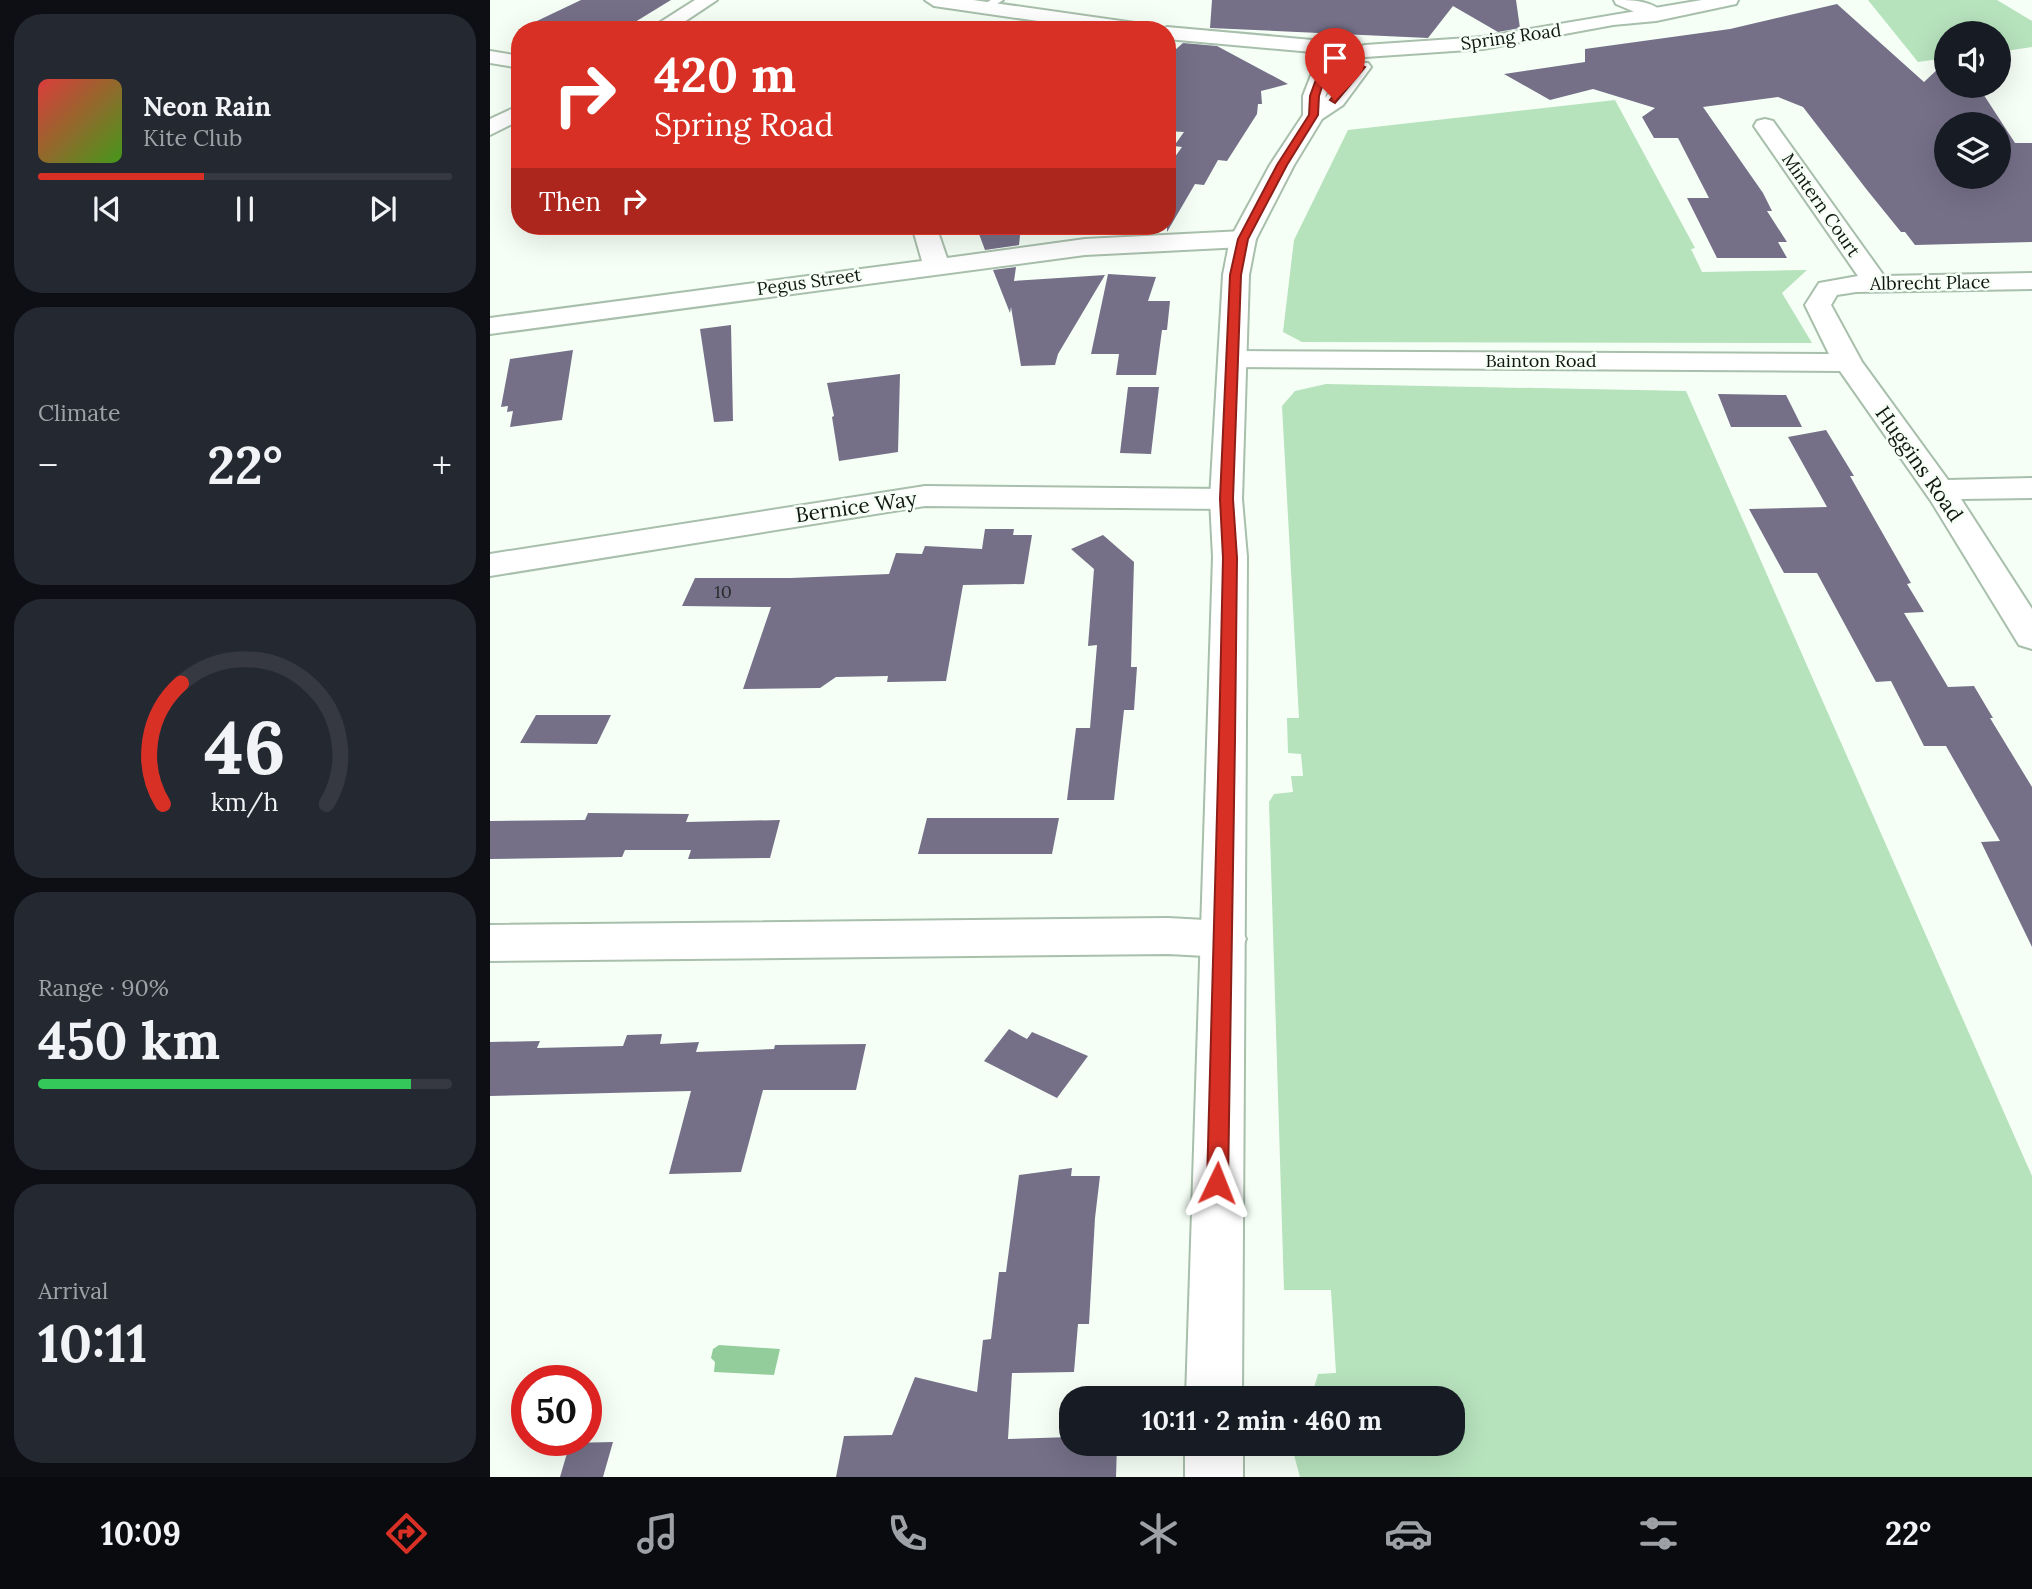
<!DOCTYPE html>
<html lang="en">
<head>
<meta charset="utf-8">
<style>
	body { margin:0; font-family:Lora,serif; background:#242831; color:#f1f3f6; height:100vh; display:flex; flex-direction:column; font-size:26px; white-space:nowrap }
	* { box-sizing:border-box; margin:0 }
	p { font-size:23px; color:#9ea1a6 }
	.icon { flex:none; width:38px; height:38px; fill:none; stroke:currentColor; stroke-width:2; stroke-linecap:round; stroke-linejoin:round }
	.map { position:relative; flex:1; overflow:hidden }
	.side { display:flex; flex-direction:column; gap:14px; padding:14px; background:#0d0f14; width:490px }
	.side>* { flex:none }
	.guide { position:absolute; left:21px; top:21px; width:665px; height:214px; border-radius:28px; box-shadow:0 7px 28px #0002; background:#d93025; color:#fff; overflow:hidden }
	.fabs { position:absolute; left:1444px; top:21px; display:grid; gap:14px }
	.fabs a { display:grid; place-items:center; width:77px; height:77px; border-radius:50%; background:#171b24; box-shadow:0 7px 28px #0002; font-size:35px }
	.speed { position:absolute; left:21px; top:1365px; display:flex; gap:14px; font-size:35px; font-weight:700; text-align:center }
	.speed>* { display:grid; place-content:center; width:91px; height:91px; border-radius:50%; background:#171b24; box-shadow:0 7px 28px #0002; line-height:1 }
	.speed .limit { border:10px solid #d22; background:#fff; color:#111 }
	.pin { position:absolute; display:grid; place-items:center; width:60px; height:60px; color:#fff; margin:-72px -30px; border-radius:50% 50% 50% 0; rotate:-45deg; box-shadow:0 0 7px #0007 }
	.pin .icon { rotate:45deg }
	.me { position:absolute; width:77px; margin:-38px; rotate:2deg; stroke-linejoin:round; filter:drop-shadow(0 0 5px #0008) }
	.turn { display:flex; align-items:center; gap:24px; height:147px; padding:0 28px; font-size:32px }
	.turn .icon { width:91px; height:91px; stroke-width:2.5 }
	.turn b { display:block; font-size:49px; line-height:60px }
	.then { display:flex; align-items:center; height:66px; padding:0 28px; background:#0003; gap:14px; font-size:26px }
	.big { font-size:52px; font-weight:800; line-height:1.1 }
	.side .widget { flex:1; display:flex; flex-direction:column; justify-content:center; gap:10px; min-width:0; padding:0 24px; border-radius:28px; background:#242831 }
	.side .dial { align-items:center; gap:0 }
	.dial svg { height:182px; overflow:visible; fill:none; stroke:#363941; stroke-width:7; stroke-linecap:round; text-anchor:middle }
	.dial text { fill:#f1f3f6; stroke:none }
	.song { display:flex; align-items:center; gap:21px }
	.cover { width:84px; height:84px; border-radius:10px; background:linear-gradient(135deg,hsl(0 70% 55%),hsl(100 70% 35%)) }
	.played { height:7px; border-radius:4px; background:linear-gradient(90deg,#d93025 40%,#363941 40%) }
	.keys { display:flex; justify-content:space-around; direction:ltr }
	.heat { display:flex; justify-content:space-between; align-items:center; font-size:38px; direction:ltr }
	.charge { height:10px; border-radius:5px; background:linear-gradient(90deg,#34c759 90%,#363941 0) }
	.trip { position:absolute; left:569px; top:1386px; width:406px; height:70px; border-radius:28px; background:#171b24; box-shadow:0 7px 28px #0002; font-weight:800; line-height:70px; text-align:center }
	.tabs { display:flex; height:112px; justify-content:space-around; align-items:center; background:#090b0e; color:#9ea1a6 }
	.tabs .icon { width:49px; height:49px }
	.tabs .active { color:#d93025 }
	.tabs b { font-size:32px; color:#f1f3f6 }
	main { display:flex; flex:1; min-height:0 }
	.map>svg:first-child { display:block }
	.green { fill:#b6e2bc }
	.water { fill:#94cd9c }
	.building { fill:#757088; fill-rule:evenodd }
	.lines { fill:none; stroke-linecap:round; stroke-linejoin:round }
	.service-casing { stroke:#a8bfab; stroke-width:4 }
	.minor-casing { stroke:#a8bfab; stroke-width:4 }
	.secondary-casing { stroke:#a8bfab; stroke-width:4 }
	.primary-casing { stroke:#a8bfab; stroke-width:4 }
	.service { fill:#fff; fill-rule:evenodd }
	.minor { fill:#fff; fill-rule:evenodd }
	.secondary { fill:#fff; fill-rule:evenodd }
	.primary { fill:#fff; fill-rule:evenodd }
	.route { fill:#d93025; stroke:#8d1f18; stroke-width:2 }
	.labels { text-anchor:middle; stroke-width:5; stroke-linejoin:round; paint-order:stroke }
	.far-street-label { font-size:18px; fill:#0f1710; stroke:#f5fff6 }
	.number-label { font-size:18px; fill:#282d2e }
	.street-label { font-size:21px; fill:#0f1710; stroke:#f5fff6 }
</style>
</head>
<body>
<main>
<section class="side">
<div class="widget">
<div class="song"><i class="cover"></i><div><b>Neon Rain</b><p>Kite Club</p></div></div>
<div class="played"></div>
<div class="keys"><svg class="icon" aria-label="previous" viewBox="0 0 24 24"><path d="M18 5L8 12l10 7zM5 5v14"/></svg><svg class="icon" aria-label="pause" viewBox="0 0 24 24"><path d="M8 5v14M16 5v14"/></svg><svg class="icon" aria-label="next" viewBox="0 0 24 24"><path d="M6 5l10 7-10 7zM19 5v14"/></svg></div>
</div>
<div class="widget"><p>Climate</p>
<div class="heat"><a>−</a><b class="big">22°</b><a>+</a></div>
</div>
<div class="widget dial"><svg viewBox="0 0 100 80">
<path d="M14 69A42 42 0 1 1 86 69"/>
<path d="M14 69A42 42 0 0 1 22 16" stroke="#d93025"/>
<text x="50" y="56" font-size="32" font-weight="700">46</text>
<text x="50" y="72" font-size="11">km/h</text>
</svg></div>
<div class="widget"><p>Range · 90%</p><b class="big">450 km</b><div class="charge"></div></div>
<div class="widget"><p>Arrival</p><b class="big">10:11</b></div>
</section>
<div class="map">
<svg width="1542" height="1477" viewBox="0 0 1542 1477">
	<rect width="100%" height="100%" fill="#f5fff6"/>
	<!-- green -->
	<g class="green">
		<path d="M1378 0H1507L1542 21V47L1509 52 1508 33H1456V58L1428 62Z"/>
		<path d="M1125 100 1205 248 1201 249 1212 272 1317 270 1292 293 1322 343 812 342 793 332 804 240 858 130Z"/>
		<path d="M836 384 1196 391 1542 1176V1477H810L801 1444H962V1398H811L822 1395 828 1374 846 1373 841 1290H794L779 802 784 794 803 792 801 776H813L811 754 798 753 797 718H809L792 406 805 391Z"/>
	</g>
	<!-- water -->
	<path class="water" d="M229 1345 290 1349 284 1375 224 1372 225 1362 221 1358 223 1349Z"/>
	<!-- building -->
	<g class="building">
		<path d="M91 0H181L132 30H28Z"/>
		<path d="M722 0H1026L1030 28 1008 32 963 6 938 38 720 28Z"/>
		<path d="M1347 4 1434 82 1450 67 1456 68V86H1488L1525 143H1542V242L1425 245 1415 232H1411L1377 190 1313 107 1288 97 1213 107 1273 193 1282 211H1277L1297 242H1288L1297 258H1227L1197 198H1219L1188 138H1164L1152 117 1165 108 1103 89 1060 100 1014 74 1095 62V49L1240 29ZM1456 124H1508V177H1456Z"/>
		<path d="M693 43 727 46 798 84 771 91 772 104H768L767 114 737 161 728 160 714 185 705 184 677 232V168L692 147 684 146 694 132 677 131V57Z"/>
		<path d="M486 226H531L529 245 495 250Z"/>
		<path d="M526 267 524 281 615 275 568 354 565 365 531 366 521 307 520 313 503 270Z"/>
		<path d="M618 274 666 277 658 301H680L677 330H672L666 375H626L629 354H601Z"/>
		<path d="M241 325 243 421 224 422 210 329Z"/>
		<path d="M83 350 72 420 20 427 23 411 17 412 18 406 11 407 20 359Z"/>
		<path d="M410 374 408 452 349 461 342 417 344 416 337 383Z"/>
		<path d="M638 387H669L661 454 630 453Z"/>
		<path d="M1228 394 1296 395 1312 427H1241Z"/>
		<path d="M1336 430 1364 476H1360L1421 583 1417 584 1434 612 1414 613 1458 687 1484 686 1503 718H1500L1542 787V947L1491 842 1510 841 1456 746H1434L1401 681 1386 682 1327 573H1294L1259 509 1337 507 1298 437Z"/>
		<path d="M495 529H524L523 535H542L534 584 473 585 456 681 397 682 398 676 346 677 330 688 253 689 281 607 192 606 205 578H301L399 574 406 553 432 554 435 546 492 549Z"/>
		<path d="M613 535 644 562 641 667H647L644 710H634L624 800H577L586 728H600L607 645 598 646 604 569 581 549Z"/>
		<path d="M46 715H121L107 744 30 743Z"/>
		<path d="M98 813 199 814 196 822 290 820 280 858 198 859 201 850H135L132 857 0 859V821L95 820Z"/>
		<path d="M437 818H569L562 854H428Z"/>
		<path d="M519 1029 537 1039 542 1032 598 1056 567 1098 494 1061Z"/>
		<path d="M172 1034 170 1044 209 1042 206 1052 284 1049 285 1045 376 1044 366 1090H273L251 1172 179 1174 201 1091 0 1096V1042L50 1041 47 1048 133 1046 137 1035Z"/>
		<path d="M582 1168 581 1176H610L605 1218 599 1324H588L584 1372 522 1373 518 1439 581 1437V1444H627L626 1477H346L354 1436 402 1435 425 1377 487 1392 493 1340 501 1339 509 1272H516L529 1175Z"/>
		<path d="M123 1442 113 1477H70L80 1443Z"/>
	</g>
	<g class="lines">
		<defs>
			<path id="service" d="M501 0H513L499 9H493V5Z"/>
			<g id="minor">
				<path d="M205 0H227L182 30H158Z"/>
				<path d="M1124 0C1142 0 1163 0 1175 15L1166 21 1126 4Z"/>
				<path d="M0 51 30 56V68L0 63Z"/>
				<path d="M30 105V120L0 135V119Z"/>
				<path d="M1275 119 1283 121 1394 276 1542 273V289L1366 292 1347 295 1341 305 1372 362 1458 480 1542 478V498L1471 499 1542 609V649L1529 645 1441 501 1350 371 744 367 734 365 730 359 734 353 744 351 1339 354 1315 305 1329 283 1368 276 1264 126 1267 121Z"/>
				<path d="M422 226H446L457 258 595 239 753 231 762 234 766 239 762 244 753 247 595 255 0 334V318L432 261Z"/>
				<path d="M435 486 736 489 747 492 752 499 747 506 736 509 435 506 0 576V554Z"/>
				<path d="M678 918 734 921 750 926 756 939 750 952 734 957 678 954 0 961V925Z"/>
			</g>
			<g id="secondary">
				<path d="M835 59 842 61 845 65 835 98 864 63H878L881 67 853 105 832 119 804 165 766 239 759 275 752 499 757 557 752 1398H696L723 557 720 499 733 275 740 239 780 165 813 115V96L825 65 828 61Z"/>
				<rect x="695" y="1444" width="58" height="33"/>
			</g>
			<g id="primary">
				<path d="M435 0H483L652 24 662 30H610L444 6Z"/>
				<path d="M1212 0H1248L1246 4 1166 21 1123 25 993 49 875 57 868 55 865 51 868 47 875 45 993 37Z"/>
				<path d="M677 27 845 42 852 44 855 48 852 52 845 54 677 39V30H670Z"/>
			</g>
		</defs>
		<!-- service casing -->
		<use href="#service" class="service-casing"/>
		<!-- minor casing -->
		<use href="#minor" class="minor-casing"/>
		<!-- secondary casing -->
		<use href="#secondary" class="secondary-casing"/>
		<!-- primary casing -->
		<use href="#primary" class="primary-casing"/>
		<!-- service -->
		<use href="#service" class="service"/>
		<!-- minor -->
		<use href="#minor" class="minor"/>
		<!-- secondary -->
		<use href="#secondary" class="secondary"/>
		<!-- primary -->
		<use href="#primary" class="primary"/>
	</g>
	<!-- route -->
	<path class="route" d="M832 63 871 65 875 67 845 103 840 100 864 70 838 68 829 96 828 115 797 165 758 239 751 275 743 499 747 558 745 740 738 1183 735 1190 727 1193 720 1190 717 1183 729 740 733 558 730 499 740 275 748 239 787 165 819 115 820 96Z"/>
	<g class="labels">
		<!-- far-street labels -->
		<g class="far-street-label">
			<text transform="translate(1021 37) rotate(-8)" y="6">Spring Road</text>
			<text transform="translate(1331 205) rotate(55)" y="6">Mintern Court</text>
			<text transform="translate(319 282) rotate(-8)" y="6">Pegus Street</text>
			<text transform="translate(1440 283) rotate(-1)" y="6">Albrecht Place</text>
			<text x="1051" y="367">Bainton Road</text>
		</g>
		<!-- number labels -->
		<g class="number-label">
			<text x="233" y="598">10</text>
		</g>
		<!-- street labels -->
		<g class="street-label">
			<text transform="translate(1429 464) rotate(55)" y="7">Huggins Road</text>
			<text transform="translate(366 507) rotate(-8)" y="7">Bernice Way</text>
		</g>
	</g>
</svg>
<div class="fabs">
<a><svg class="icon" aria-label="sound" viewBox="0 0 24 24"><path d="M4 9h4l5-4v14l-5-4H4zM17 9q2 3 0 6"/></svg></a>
<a><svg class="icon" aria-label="layers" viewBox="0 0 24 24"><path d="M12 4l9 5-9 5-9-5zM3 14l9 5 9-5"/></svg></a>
</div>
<div class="speed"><div class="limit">50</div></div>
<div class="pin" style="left:845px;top:100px;background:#d93025"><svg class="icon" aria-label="arrive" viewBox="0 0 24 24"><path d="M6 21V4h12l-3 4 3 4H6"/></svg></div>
<svg class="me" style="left:727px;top:1183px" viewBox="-20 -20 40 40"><path d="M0-17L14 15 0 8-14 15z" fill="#d93025" stroke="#fff" stroke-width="4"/></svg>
<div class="trip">10:11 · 2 min · 460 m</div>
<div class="guide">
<div class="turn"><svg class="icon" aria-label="right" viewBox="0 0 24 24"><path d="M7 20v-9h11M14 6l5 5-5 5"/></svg><div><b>420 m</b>Spring Road</div></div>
<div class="then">Then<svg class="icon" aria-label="right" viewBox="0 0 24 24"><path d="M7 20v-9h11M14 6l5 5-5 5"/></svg></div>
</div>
</div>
</main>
<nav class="tabs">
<b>10:09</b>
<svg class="icon active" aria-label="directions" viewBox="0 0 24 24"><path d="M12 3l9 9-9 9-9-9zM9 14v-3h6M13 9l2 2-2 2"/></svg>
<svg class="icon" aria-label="music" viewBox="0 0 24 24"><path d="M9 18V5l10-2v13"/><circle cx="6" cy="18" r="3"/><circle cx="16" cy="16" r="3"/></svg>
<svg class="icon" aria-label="phone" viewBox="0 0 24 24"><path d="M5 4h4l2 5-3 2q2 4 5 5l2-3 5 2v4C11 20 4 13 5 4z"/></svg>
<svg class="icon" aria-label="climate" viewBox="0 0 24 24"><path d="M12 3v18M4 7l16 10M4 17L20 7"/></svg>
<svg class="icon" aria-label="car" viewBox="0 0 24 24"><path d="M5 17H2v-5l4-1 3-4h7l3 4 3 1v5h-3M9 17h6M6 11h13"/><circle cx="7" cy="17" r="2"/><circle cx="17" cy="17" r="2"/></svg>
<svg class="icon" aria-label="filters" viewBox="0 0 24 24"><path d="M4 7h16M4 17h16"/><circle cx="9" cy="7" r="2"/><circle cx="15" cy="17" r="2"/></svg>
<b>22°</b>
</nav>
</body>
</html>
